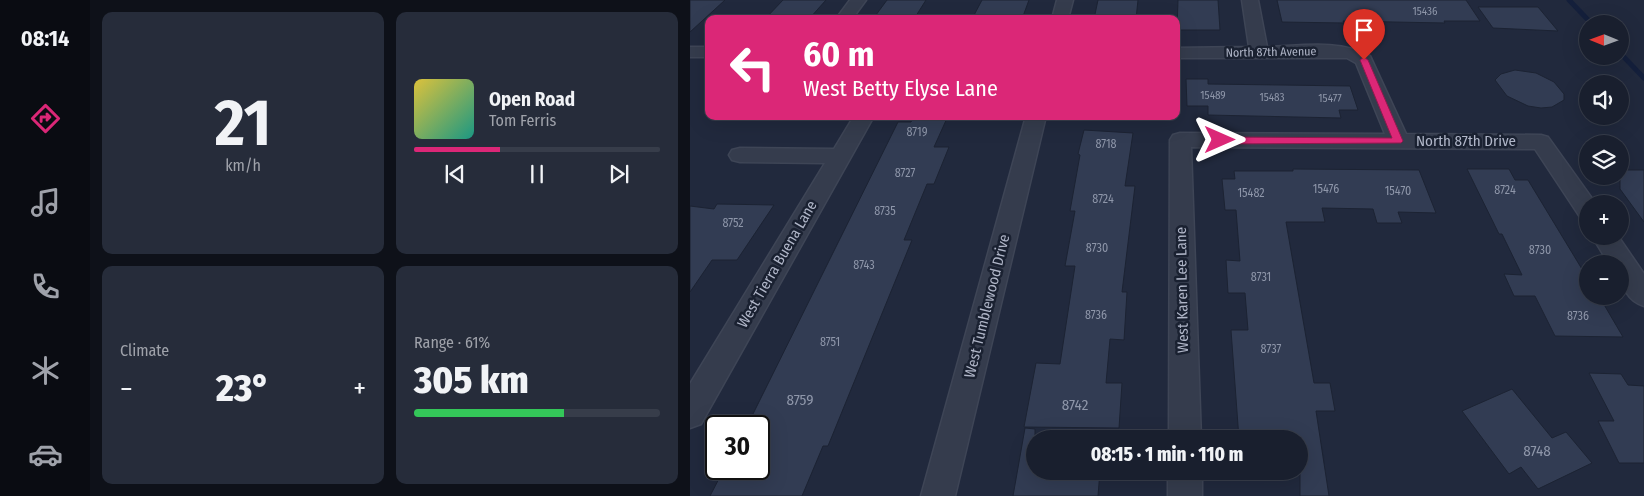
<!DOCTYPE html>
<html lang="en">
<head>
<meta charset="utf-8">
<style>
	body { margin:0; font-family:"Fira Sans Condensed",sans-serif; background:#262c3a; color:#f1f3f6; height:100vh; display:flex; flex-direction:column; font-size:19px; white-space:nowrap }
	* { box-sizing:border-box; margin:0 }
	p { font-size:16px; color:#9fa2aa }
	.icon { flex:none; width:28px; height:28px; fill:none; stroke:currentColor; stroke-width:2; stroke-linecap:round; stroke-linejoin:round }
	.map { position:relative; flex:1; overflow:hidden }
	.sheet { display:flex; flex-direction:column; gap:12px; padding:12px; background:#0e1119; width:600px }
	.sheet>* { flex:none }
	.guide { position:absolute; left:15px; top:15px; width:475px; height:105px; border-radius:10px; box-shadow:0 5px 20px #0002,0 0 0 1px #373d4a; background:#db2777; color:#fff; overflow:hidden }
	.needle { width:32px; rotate:271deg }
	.fabs { position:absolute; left:889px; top:15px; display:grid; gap:10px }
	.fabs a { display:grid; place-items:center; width:50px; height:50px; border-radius:50%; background:#191f2e; box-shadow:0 5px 20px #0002,0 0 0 1px #373d4a; font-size:25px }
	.speed { position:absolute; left:15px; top:415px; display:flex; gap:10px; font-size:25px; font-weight:700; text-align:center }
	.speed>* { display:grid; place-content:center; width:65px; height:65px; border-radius:50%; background:#191f2e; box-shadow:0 5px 20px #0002,0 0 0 1px #373d4a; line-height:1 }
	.speed .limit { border:2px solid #111; border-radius:8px; background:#fff; color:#111 }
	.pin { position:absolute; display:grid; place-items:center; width:42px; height:42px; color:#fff; margin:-51px -21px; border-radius:50% 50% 50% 0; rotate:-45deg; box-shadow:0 0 5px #0007 }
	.pin .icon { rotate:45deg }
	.me { position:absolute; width:55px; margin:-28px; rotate:90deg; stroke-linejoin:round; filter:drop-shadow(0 0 4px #0008) }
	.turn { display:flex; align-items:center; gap:18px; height:105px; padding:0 15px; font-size:22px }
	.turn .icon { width:65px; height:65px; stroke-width:2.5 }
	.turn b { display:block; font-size:35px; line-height:42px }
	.big { font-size:38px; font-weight:800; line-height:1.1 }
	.sheet .card { flex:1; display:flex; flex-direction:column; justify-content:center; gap:8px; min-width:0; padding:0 18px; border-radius:10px; background:#262c3a }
	.sheet .dial { align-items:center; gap:0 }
	.dial b { font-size:65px; line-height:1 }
	.song { display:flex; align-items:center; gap:15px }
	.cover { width:60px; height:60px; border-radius:8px; background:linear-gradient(135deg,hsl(50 70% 55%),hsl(170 70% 35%)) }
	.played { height:5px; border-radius:2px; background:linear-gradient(90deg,#db2777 35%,#373d4a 35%) }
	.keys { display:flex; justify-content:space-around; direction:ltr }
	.heat { display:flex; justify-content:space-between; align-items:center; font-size:28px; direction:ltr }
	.charge { height:8px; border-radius:4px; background:linear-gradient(90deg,#34c759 61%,#373d4a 0) }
	.sheet .tiles { flex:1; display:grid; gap:12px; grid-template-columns:repeat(2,1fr) }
	.trip { position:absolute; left:336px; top:430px; width:282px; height:50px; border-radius:25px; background:#191f2e; box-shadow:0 5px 20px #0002,0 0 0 1px #373d4a; font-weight:800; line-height:50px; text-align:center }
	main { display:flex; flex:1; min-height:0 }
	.tab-bar { display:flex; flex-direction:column; width:90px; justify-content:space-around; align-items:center; background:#0a0c12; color:#9fa2aa }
	.tab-bar .icon { width:35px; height:35px }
	.tab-bar .active { color:#db2777 }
	.tab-bar b { font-size:22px; color:#f1f3f6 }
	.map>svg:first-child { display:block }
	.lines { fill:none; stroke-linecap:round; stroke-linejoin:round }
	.stream { stroke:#141f3b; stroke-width:5 }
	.building { fill:#323c53; stroke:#1c2333 }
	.street-casing { stroke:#3e4556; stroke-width:3 }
	.street { fill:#353c4d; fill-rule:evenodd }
	.route { fill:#db2777; stroke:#8e194d }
	.labels { text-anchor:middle; stroke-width:5; stroke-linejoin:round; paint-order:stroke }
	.far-number-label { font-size:11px; fill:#8e96a9 }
	.far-street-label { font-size:12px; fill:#b0b6c8; stroke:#1a2131 }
	.number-label { font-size:12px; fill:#8e96a9 }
	.street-label { font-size:15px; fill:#b0b6c8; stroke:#1a2131 }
	.near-number-label { font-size:15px; fill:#8e96a9 }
</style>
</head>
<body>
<main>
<nav class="tab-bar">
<b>08:14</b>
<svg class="icon active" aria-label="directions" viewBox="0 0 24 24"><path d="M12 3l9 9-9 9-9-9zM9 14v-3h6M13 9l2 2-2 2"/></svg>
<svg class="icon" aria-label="music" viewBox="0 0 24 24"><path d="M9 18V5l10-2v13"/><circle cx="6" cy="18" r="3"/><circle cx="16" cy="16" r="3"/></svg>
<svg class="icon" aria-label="phone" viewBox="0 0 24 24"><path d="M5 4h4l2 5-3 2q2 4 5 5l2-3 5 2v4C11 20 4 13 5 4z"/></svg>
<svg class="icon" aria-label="climate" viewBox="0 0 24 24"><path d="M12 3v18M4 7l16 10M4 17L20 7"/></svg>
<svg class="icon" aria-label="car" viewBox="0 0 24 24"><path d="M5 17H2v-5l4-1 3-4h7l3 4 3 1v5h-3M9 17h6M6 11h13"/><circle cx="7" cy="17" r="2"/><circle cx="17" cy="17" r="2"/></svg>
</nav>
<section class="sheet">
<div class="tiles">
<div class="card dial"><b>21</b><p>km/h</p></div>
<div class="card">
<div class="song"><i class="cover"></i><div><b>Open Road</b><p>Tom Ferris</p></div></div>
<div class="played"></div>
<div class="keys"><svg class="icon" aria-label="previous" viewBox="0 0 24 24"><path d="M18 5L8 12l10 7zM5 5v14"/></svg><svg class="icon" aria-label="pause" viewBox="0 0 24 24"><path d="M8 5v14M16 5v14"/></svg><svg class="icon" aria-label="next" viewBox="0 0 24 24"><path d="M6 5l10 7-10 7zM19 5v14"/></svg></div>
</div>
<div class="card"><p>Climate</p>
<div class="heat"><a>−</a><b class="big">23°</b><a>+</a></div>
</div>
<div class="card"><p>Range · 61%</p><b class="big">305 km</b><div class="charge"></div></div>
</div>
</section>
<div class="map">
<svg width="954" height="496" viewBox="0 0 954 496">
	<rect width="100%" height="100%" fill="#21293d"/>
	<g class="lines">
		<!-- stream -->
		<g class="stream">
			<path d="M879 0 902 24"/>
			<path d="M930 53 954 78"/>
		</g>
	</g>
	<!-- building -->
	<g class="building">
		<path d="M0 0H35L0 32Z"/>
		<path d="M93 0H136L119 19H75Z"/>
		<path d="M197 0H236L224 19H183Z"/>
		<path d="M292 0H339L332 19H282Z"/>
		<path d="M408 0H448L446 19H404Z"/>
		<path d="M488 0H528L530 30H487Z"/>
		<path d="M587 0H776L790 21H754L755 23 653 21 654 23 592 22Z"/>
		<path d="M788 7H848L868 31 803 28Z"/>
		<path d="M825 70 846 73 864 82 874 94V100L862 107 851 108 838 106 817 96 805 80 811 74Z"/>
		<path d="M496 79H518V84L660 86 668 110H649L651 118 518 115V106H497Z"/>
		<path d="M224 116H258L244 147H259L244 184H237L214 240H222L138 446H133L112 496H20L34 469H69V426H57L208 122H221Z"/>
		<path d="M394 130 443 133 435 186H445L432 292H437L434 340 420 339 416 383H432L429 428 334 427 346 363 370 364 385 266H375L385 211H380L390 155 388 154Z"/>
		<path d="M603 169 729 170 746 213 708 212 712 223H687L683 209 632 208 635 222H596L624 383H640L645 411H626L639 496H610V439H549L541 330H558L555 293H538L536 260 550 261 546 210H535L532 179H545L544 171H603Z"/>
		<path d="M777 169H819L825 180H838L898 279V296H909L933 337 865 336 845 296H824L814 274 832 275 812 234H809Z"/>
		<path d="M930 170H954V222L930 189Z"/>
		<path d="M27 204 84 205 47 260H22L0 292V206L24 209Z"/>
		<path d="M899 373 931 374 938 385 954 386V463H929L908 421H924Z"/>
		<path d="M822 389 862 438 876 432 902 463 848 489 831 467 819 474 772 411Z"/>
		<path d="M335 428 345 429V471H410L408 496H323Z"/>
	</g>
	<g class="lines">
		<defs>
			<g id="street">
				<path d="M160 0H176L162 19H146Z"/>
				<path d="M367 0H383L378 19H362Z"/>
				<path d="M552 0H568L577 47C610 46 650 39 680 56L716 134 851 135 858 137 906 204H898V220L890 217 845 149 501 147 511 439H479L480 140 483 135 490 133 695 134 666 63 657 58H486V48L559 47Z"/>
				<rect x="0" y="47" width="19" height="10"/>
				<path d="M164 116H184L11 424 0 428V384L135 163 50 162 42 160 39 155 42 150 50 148 144 149Z"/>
				<path d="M336 116H356L265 496H231Z"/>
				<path d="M902 236H928L954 274V306C935 300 930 282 930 264H919Z"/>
				<rect x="478" y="471" width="34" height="25"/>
			</g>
		</defs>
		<!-- street casing -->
		<use href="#street" class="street-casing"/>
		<!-- street -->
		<use href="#street" class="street"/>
	</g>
	<!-- route -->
	<path class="route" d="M674 57 678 60 713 141 711 143 530 144 525 140 530 137 702 138 670 60Z"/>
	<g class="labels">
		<!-- far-number labels -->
		<g class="far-number-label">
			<text x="735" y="15">15436</text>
			<text x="523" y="99">15489</text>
			<text x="582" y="101">15483</text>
			<text x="640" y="102">15477</text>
		</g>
		<!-- far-street labels -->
		<g class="far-street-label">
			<text transform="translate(581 52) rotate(-1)" y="4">North 87th Avenue</text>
		</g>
		<!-- number labels -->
		<g class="number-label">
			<text x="227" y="136">8719</text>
			<text x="416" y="148">8718</text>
			<text x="215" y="177">8727</text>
			<text x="636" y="193">15476</text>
			<text x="815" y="194">8724</text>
			<text x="708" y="195">15470</text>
			<text x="561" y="197">15482</text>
			<text x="413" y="203">8724</text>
			<text x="195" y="215">8735</text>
			<text x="43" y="227">8752</text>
			<text x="407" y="252">8730</text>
			<text x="850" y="254">8730</text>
			<text x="174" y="269">8743</text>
			<text x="571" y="281">8731</text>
			<text x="406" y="319">8736</text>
			<text x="888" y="320">8736</text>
			<text x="140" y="346">8751</text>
			<text x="581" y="353">8737</text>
		</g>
		<!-- street labels -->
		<g class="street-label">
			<text x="776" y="146">North 87th Drive</text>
			<text transform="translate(87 264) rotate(-60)" y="5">West Tierra Buena Lane</text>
			<text transform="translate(492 290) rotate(-91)" y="5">West Karen Lee Lane</text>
			<text transform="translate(297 306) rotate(-76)" y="5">West Tumblewood Drive</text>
		</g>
		<!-- near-number labels -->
		<g class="near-number-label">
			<text x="110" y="405">8759</text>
			<text x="385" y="410">8742</text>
			<text x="847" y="456">8748</text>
		</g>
	</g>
</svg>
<div class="fabs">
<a><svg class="needle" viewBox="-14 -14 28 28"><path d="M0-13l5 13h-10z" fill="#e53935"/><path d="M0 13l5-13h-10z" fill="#9fa2aa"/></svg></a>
<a><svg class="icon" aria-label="sound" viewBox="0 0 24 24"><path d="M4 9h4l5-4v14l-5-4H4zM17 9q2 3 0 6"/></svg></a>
<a><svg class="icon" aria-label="layers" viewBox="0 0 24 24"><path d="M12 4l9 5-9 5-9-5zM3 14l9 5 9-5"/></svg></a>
<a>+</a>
<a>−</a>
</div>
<div class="speed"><div class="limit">30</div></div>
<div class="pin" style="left:674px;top:60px;background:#d93025"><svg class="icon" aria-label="arrive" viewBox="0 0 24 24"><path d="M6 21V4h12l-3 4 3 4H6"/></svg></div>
<svg class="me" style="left:530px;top:140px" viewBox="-20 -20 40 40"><path d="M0-17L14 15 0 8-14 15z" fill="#db2777" stroke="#fff" stroke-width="4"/></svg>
<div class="trip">08:15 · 1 min · 110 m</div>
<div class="guide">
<div class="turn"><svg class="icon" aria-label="left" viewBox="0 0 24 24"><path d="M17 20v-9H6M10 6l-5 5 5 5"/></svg><div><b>60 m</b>West Betty Elyse Lane</div></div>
</div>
</div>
</main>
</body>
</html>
